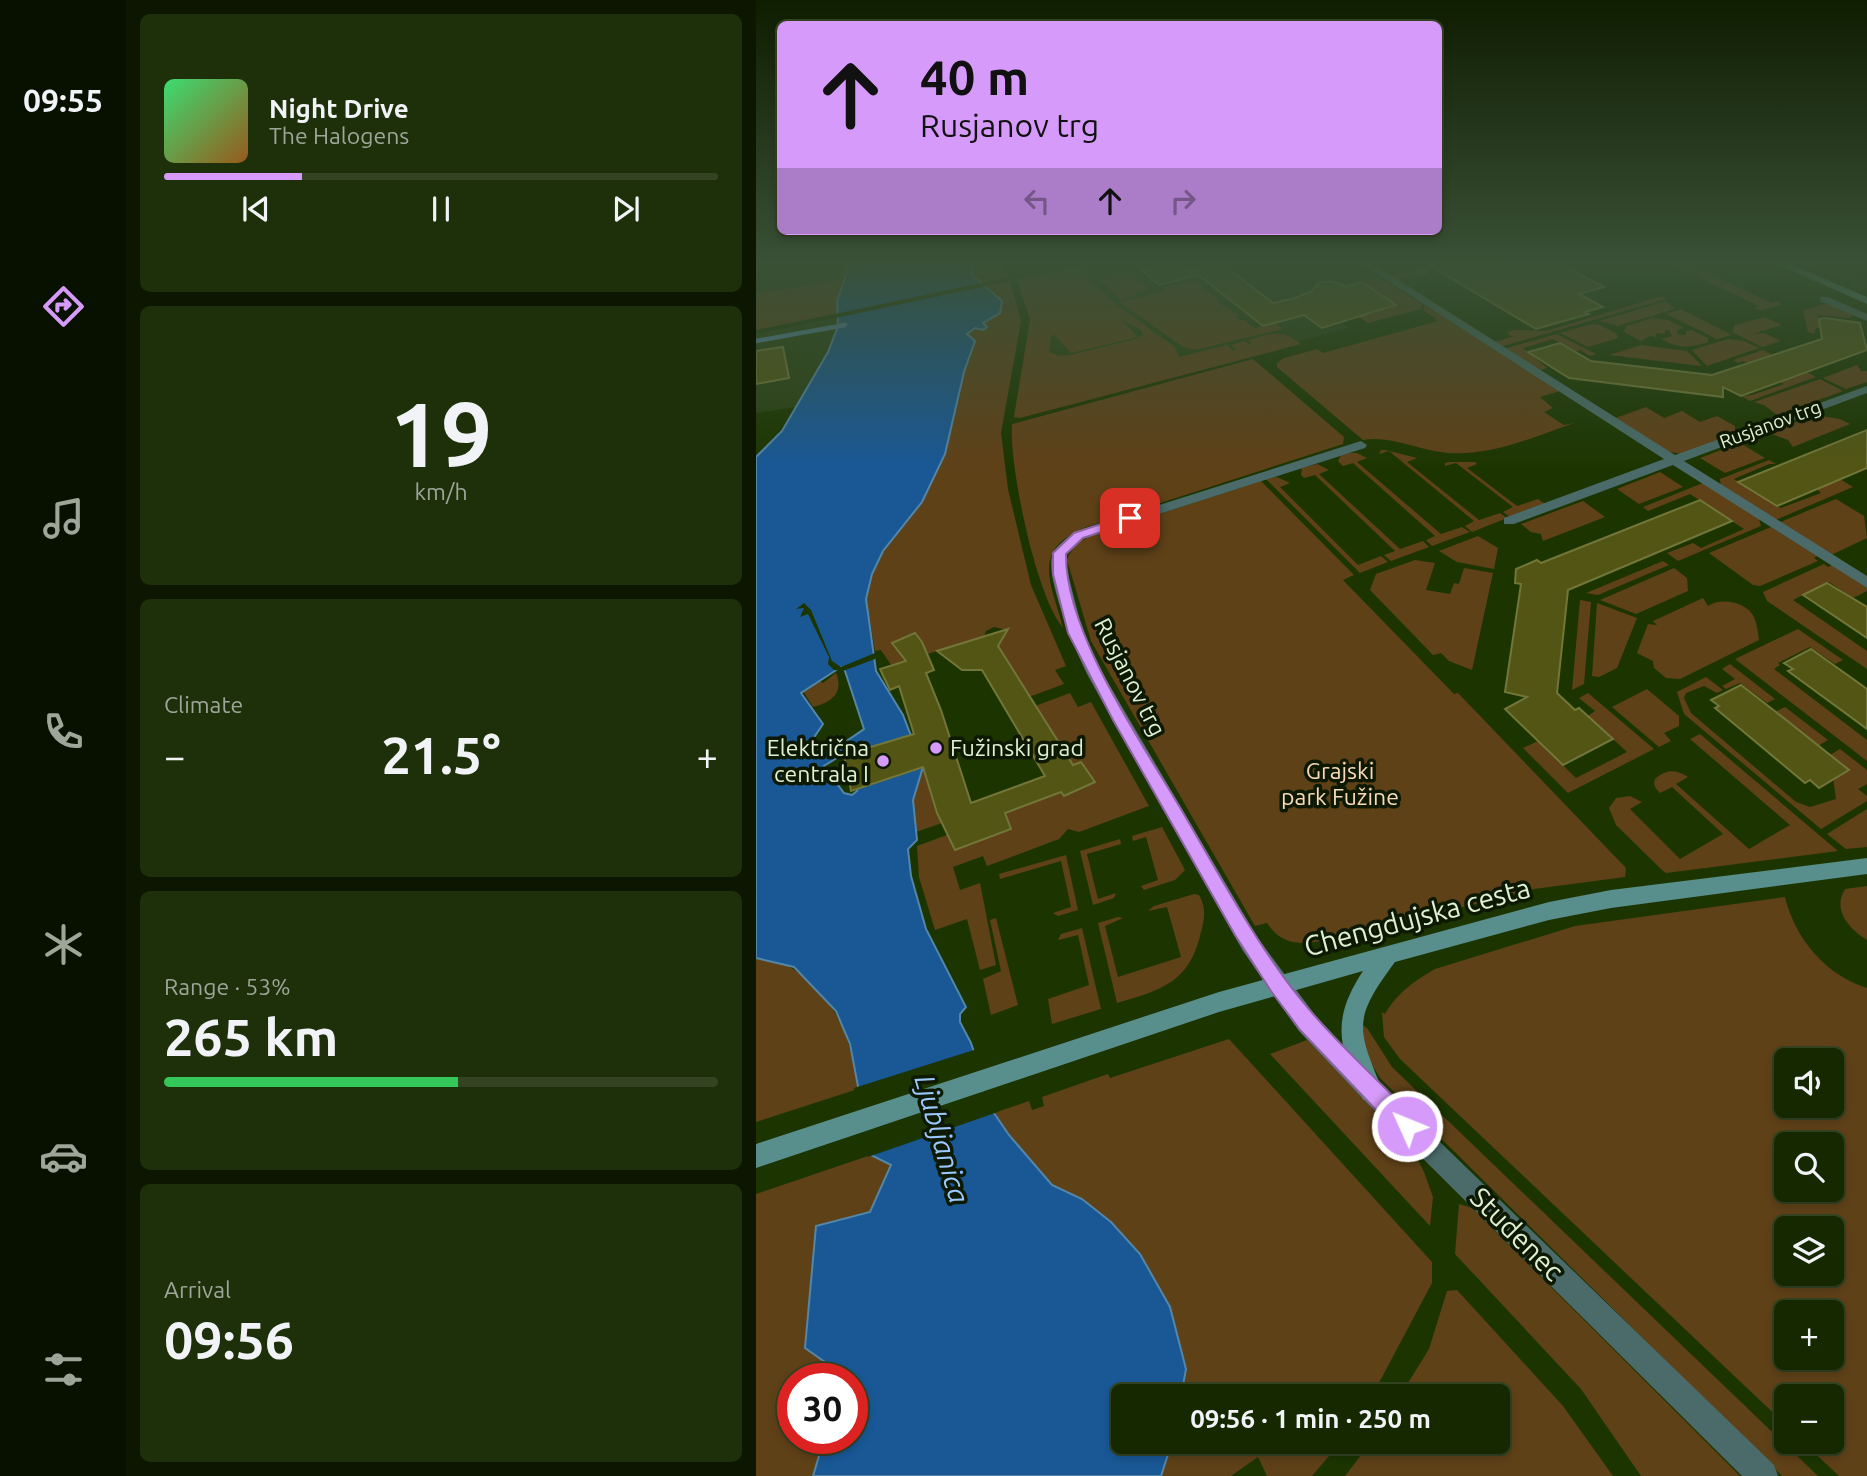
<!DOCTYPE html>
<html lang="en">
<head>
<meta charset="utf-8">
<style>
	body { margin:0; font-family:Ubuntu,sans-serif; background:#1e300a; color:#f1f3f6; height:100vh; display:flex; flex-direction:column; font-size:26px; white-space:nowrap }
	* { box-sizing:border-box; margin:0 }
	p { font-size:23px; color:#9da699 }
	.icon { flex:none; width:38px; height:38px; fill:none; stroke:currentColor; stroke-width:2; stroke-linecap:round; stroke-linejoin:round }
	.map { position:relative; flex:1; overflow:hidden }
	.panel { display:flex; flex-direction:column; gap:14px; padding:14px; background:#0c1600; width:630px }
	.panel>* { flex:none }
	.banner { position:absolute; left:21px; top:21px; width:665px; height:214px; border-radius:10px; box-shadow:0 4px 10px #0003,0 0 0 2px #344422; background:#d69bfa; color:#111; overflow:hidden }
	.controls { position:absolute; left:1018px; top:1048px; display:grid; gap:14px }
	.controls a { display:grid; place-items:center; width:70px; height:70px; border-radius:10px; background:#152800; box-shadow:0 4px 10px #0003,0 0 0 2px #344422; font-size:35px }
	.speed { position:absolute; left:21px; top:1363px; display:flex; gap:14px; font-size:35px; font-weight:700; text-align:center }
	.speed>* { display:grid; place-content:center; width:91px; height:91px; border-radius:50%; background:#152800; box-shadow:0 4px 10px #0003,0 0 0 2px #344422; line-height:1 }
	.speed .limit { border:10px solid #d22; background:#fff; color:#111 }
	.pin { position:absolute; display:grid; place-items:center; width:60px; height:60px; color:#fff; margin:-30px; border-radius:14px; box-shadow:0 4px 10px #0006 }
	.me { position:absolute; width:77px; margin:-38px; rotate:314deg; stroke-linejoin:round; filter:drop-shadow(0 0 5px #0008) }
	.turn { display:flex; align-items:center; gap:24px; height:147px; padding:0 28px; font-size:32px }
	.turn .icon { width:91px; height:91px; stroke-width:2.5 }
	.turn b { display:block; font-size:49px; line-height:60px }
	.lanes { display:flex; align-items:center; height:66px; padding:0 28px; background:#0003; justify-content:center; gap:35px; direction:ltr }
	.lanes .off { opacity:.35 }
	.big { font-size:52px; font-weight:700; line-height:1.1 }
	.panel .card { flex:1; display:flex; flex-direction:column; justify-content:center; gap:10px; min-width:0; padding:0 24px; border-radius:10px; background:#1e300a }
	.panel .dial { align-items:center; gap:0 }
	.dial b { font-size:91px; line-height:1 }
	.song { display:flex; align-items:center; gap:21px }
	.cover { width:84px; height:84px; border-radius:10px; background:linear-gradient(135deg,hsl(140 70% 55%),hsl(30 70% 35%)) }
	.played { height:7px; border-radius:4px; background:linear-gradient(90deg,#d69bfa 25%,#344422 25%) }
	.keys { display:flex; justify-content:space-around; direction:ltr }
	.heat { display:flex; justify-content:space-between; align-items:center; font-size:38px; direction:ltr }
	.charge { height:10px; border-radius:5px; background:linear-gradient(90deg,#34c759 53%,#344422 0) }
	.trip { position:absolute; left:355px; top:1384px; width:399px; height:70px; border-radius:10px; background:#152800; box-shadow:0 4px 10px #0003,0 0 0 2px #344422; font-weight:700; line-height:70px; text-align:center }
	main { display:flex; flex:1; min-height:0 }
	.tabs { display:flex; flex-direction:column; width:126px; justify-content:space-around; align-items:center; background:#081000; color:#9da699 }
	.tabs .icon { width:49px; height:49px }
	.tabs .current { color:#d69bfa }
	.tabs b { font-size:32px; color:#f1f3f6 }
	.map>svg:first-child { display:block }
	.built { fill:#294012 }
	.green { fill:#5f4118; fill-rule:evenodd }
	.water { fill:#195895; stroke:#5486a8; stroke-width:2; fill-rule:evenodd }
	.pier { fill:#1c3500 }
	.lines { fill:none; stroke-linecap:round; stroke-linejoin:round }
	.stream { stroke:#5486a8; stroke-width:4.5 }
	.building { fill:#525514; stroke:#727638; stroke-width:2 }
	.street { fill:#4a6b69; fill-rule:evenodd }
	.secondary { fill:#588e8b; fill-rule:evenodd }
	.route { fill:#d69bfa; stroke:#8b65a2; stroke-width:2 }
	.poi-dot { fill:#d69bfa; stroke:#0e1904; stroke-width:2.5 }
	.labels { text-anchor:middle; stroke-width:7; stroke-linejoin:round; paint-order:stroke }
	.far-street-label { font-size:19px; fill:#dff0d3; stroke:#0e1904 }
	.street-label { font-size:23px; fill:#dff0d3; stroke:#0e1904 }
	.poi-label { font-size:23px; fill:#dff0d3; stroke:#0e1904; text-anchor:end }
	.park-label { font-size:23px; fill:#fadbb7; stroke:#0e1904 }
	.near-street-label { font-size:28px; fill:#dff0d3; stroke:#0e1904 }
	.near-water-label { font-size:28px; font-style:italic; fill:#9bc9fd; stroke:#0e1904 }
</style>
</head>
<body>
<main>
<nav class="tabs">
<b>09:55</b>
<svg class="icon current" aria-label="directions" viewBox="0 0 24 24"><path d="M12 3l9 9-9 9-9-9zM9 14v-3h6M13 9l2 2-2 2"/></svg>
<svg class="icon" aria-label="music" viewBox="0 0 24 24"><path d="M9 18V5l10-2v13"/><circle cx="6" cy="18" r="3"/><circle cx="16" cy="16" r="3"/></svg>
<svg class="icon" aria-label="phone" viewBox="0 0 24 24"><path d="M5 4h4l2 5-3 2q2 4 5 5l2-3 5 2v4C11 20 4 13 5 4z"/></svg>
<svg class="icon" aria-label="climate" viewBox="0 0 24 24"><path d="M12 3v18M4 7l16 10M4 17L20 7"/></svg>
<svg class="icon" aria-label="car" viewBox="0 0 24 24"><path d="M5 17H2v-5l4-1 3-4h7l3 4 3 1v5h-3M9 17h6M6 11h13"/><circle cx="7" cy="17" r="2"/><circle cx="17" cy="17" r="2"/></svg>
<svg class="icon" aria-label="filters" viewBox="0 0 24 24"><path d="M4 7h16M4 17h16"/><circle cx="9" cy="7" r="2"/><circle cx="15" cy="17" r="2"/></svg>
</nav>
<section class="panel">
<div class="card">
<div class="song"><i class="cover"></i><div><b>Night Drive</b><p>The Halogens</p></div></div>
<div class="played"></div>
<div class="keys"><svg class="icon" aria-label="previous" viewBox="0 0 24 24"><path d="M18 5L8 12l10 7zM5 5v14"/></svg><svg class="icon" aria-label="pause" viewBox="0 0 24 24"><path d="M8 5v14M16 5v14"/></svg><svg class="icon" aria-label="next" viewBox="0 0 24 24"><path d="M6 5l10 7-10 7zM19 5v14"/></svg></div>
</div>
<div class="card dial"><b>19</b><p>km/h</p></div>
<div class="card"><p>Climate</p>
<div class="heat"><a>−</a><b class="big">21.5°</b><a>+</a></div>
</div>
<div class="card"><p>Range · 53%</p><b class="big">265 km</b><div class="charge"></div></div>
<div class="card"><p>Arrival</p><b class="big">09:56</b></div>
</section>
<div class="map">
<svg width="1111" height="1476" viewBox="0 0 1111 1476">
	<rect width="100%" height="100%" fill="#1c3500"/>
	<!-- built -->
	<g class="built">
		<path d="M0 261H85L89 269 82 279 0 294Z"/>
		<path d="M347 261H598L624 278 607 283 640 305 586 323 593 328 258 417 274 320 261 279 326 266 333 273 341 272 335 264Z"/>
		<path d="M1038 261H1071L1111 278V290L1105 292 1092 286H1097L1098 283 1094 280 1088 282Z"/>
		<path d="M83 317 72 353 40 407 0 413V334Z"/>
	</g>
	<!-- green -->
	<g class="green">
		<path d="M85 261H91C92 279 79 294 83 313L0 330V294L82 279 89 269Z"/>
		<path d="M216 261H244L253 277 226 283 215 272Z"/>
		<path d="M693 261 673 268 671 275 642 280 738 342 756 337 751 332 760 330 790 331 906 296 910 299 744 347 635 279 637 275Z"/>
		<path d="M908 261H926L1015 303 1022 301 1025 305 1007 310 997 309 1003 306Z"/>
		<path d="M328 265 334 271 327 273 358 303 419 347 423 357 471 345 478 351 480 349 475 345 488 341 496 346 492 340C515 334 524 328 545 344L264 418 258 417 274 320 261 279ZM364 319 385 330 387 335 380 339 314 355 303 356 293 352 295 336 299 335 315 353 382 337Z"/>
		<path d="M372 270 393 289 378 292 381 296 365 300 340 277Z"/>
		<path d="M621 276 667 304 665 309 612 323 600 315 640 305 606 282 623 278Z"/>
		<path d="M439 280 448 286 444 288 465 301 461 302 483 315 480 317 484 320H488L499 328 519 323 527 329 438 350 426 346 363 302 411 291 407 287Z"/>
		<path d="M254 281 265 321 245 433 252 489 275 585 310 666 299 670 308 684 273 697 238 641 249 631 247 629 238 627 230 631 228 637 135 665 125 650 119 651 110 599 116 574 127 551 166 502 189 454 208 372 219 341 211 334 244 313 239 294 228 287Z"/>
		<path d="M910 301 919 309 862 326 843 321Z"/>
		<path d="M1073 303 1098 315 1093 318 1062 315 1066 328H1060L1058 334 1052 332 1047 310Z"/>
		<path d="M669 305 804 391 784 397 797 408 788 412 808 425 818 423C777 437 736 456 692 453 664 451 635 435 607 440L521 367V363L528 358 561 349 567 353 682 321 678 318 680 316 677 317 667 310Z"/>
		<path d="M925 309 976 335 961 339 910 314Z"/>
		<path d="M1008 317 1026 325 996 334 1008 333 1025 341 1006 347 976 332 979 325Z"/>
		<path d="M896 318 912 320 928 328 921 330V334L930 335V331L936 330 952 338V342C932 348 924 349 905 339L916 336 913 330H909V334L900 333V337L894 336 885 341 868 332 870 326Z"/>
		<path d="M835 324 844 325 861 334 862 338 832 347 804 333Z"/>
		<path d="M801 334 840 354 834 356 824 350 819 352 797 339 767 348 791 368 785 370 747 349Z"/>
		<path d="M972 339 988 341 1003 348 951 366 936 350Z"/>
		<path d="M885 345 931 351 946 366 853 355Z"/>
		<path d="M1007 350 1060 377 994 401 985 396 996 395 1028 384 987 361 982 363 977 360Z"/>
		<path d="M497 359 588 437 587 444 330 527C274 550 295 582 307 628 280 596 253 466 256 424Z"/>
		<path d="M1101 365 1105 371H1111V382L1090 389 1067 378Z"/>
		<path d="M1064 379 1087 391 1021 415 1008 405 998 402Z"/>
		<path d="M890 407 908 418 926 411 944 422 961 416 979 426V434L926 454 908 451 857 419Z"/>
		<path d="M1058 415 1084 419 1094 424 1037 447 1032 440 1013 433Z"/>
		<path d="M984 443 1009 458 969 473 944 458Z"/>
		<path d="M625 450H629L661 458 651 462 723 520 744 513 751 518 716 532 709 526 718 521 633 451 623 454Z"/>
		<path d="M593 453H601L611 458 601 462 685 534 706 527 714 532 676 546 670 540 679 536 597 463 587 466 582 461 585 455Z"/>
		<path d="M1013 460 1020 464H1013L978 479 1025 508 1065 493 1061 489 1084 479 1097 487 1017 521 965 487 964 479Z"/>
		<path d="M693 462H719L721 464 711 468 761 506 782 499 789 504 754 517 747 512 757 507 700 463 689 466V463Z"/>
		<path d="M561 464 573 470 563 474 644 549 667 541 673 547 635 561 628 555 639 551 559 475 548 478 545 475 546 468Z"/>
		<path d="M904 472 927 487 883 504 861 489Z"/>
		<path d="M521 477 534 483 524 487 602 565 625 556 632 562 604 573 510 479Z"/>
		<path d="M505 481 598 575 587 580 698 694 702 693 870 868 869 877 778 889 597 935 592 933C563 942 531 954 511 923L499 926 335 641 311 560C316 546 325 540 338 535Z"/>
		<path d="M947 483 1003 519 1005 526 922 561 911 553 937 543 945 548 988 529 934 494 892 511 887 507Z"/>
		<path d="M1080 499 1108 516 1111 538 1075 555 1022 523Z"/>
		<path d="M827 501 849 517 787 541 785 534 775 532 765 524Z"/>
		<path d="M1015 527 1061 556 1058 558 1062 561 1004 586 997 585 953 553Z"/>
		<path d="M722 536 742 548 738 569 701 562 683 551Z"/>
		<path d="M659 560 679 563 670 590 694 594 698 583 703 584 708 568 737 573 716 670 693 661 685 653 677 655 614 590 620 574Z"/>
		<path d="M907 561 913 565 842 595 830 593Z"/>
		<path d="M1068 564 1072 567 1076 565 1111 588V591L1097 598 1073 582 1037 600 1111 651V669L1011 601 1007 592Z"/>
		<path d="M918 568 931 578 932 591 880 614 844 600Z"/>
		<path d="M947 598 952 606C965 597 991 602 998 617 1001 624 1002 633 1003 640L924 679 910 678 898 668 897 661 881 653 892 624 901 625 897 621Z"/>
		<path d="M824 600 835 602 828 684 816 690Z"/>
		<path d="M841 603 881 618 861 668 843 677 836 676Z"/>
		<path d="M1042 629 1087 660 1079 664 1054 647 1022 663 1024 665 1018 669 1111 740V761L979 659Z"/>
		<path d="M974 664 1019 699 1011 703 984 683 970 689 966 686 979 679 966 669Z"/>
		<path d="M80 673C88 693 76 702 57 707L47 691 64 681 67 683Z"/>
		<path d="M950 677 967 690 961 693 948 686 930 693 928 698 935 713 1040 802 1054 807 1080 799 1074 755 1084 749 1111 770V784L1102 789 1111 796V801L1065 829 928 714 921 692Z"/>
		<path d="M891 689 923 716V726L908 733 915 741 903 747 856 707Z"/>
		<path d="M314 693 322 707 335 702 393 806 323 832 312 829 303 839 231 866 227 856 197 867 204 890 224 883 240 965 224 970 211 919 179 930 163 877 161 846 191 835 199 850 254 829 249 813 338 781 325 762 317 765 279 706Z"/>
		<path d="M832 693 898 749 812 793 767 748 782 741 820 778 871 752 832 716 839 711 823 698Z"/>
		<path d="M1029 707 1072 740 1062 746 1019 712Z"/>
		<path d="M944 734 1082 851 910 873 906 870 860 825 853 808 860 798 874 796 886 802 874 809 924 859 967 834 916 787 904 793C899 788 897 785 899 779 910 769 920 769 932 777L920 784 993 849 1034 825 934 739Z"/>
		<path d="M167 767 186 823 160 832 157 800Z"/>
		<path d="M1111 809V847L1090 849 1071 834Z"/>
		<path d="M406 827 429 870 419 880 388 890 385 886 402 880 390 837 377 841 376 836Z"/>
		<path d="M364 839 365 844 331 854 342 899 360 893 358 898 337 905 324 851Z"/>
		<path d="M310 855 322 910 302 916 297 913 315 907 305 861 244 879 243 874Z"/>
		<path d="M1111 886V940C1093 929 1076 910 1089 889Z"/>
		<path d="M438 894 443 895C450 907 449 918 445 932 434 982 406 990 361 1003L342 923 362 917 367 918 349 926 362 977 425 957 411 907 392 911 398 906Z"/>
		<path d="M1029 897C1039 938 1069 975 1111 988V1476H1083L1047 1442H1076V1396H1031V1426L644 1059 628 1037 626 1012 629 1014C641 993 658 981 679 969L819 926ZM1031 1060H1076V1106H1031ZM1031 1144H1076V1190H1031ZM1031 1228H1076V1274H1031ZM1031 1312H1076V1358H1031Z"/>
		<path d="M240 918 262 1005 235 1015 227 979 245 971 234 920Z"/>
		<path d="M326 928 345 1009 296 1024 292 999 333 985 322 935 302 940 305 934Z"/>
		<path d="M0 958C27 960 39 968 57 986 90 1019 94 1044 102 1089L0 1122Z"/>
		<path d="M605 1024 611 1028 636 1067 1062 1476H1026L625 1079 610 1056Z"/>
		<path d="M473 1039 676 1262V1283L616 1396H425L430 1369 326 1199 296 1185 265 1153 238 1113 273 1101 276 1110 288 1106 286 1097 352 1074 354 1078Z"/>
		<path d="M551 1040 654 1144 668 1172 677 1197 674 1226 514 1054Z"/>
		<path d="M115 1155 135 1164 114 1212 85 1379H37V1438L68 1439 57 1476H0V1194Z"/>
		<path d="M703 1204 716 1208 984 1476H885L825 1389 699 1254Z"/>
		<path d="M701 1290 807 1406 857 1476H589L615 1442H742V1396H644L673 1349 691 1291Z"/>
		<path d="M416 1442H585L556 1476H511L502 1457 475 1476H405Z"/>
	</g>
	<!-- water -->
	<path class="water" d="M91 261H216V275L246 301 244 313 227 323 231 327 227 330 219 328 211 334 219 341 208 372 189 454 166 502 127 551 116 574 110 599 120 671 147 715 167 767 157 800 161 840 152 849 155 876 170 929 210 1007 204 1014V1022L215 1043 238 1113 253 1135 296 1185 326 1199 355 1222 384 1254 414 1307 430 1369 425 1396H368V1442H416L405 1476H57L68 1439 96 1438V1379H85L86 1374 49 1348 60 1226 114 1212 135 1165 115 1155 94 1044 80 1011 38 967 0 958V457L26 431 72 352 82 326 81 301 92 270ZM85 667 89 671 108 729 89 742 61 749 55 742 67 724 45 693ZM108 741 112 745 101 791 96 795 88 793 68 766Z"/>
	<!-- pier -->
	<g class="pier">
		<path d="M229 282 232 286 79 318V314Z"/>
		<path d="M48 603 55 610 76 661 85 667 119 653V659L87 671 78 670 72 664 73 657 52 614 44 617 48 608 40 609Z"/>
		<path d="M221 1049 242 1112 112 1157 98 1088Z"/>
	</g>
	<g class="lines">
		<!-- stream -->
		<path class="stream" d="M0 341 89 325"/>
	</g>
	<!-- building -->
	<g class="building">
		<path d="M666 261H760L768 265 798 261 848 287 823 294 847 307 829 312 833 314 780 329Z"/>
		<path d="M420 262 439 276 403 285 386 270Z"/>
		<path d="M465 263 517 303 539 298 556 291 562 283 574 281 590 286 606 282 640 305 566 328 548 315 507 326 436 270Z"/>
		<path d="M1069 318 1104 323 1111 350 985 396 967 387V397L813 378 772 352 804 343 835 361 956 375 1066 339 1063 319Z"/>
		<path d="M27 347 33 378 0 384V351Z"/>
		<path d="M1111 430V468L1021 506 982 482Z"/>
		<path d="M944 500 976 521 812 590 801 693 819 710 823 708 857 739 807 765 749 709 771 697 749 692 765 584 759 583 760 569 781 560 785 563Z"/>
		<path d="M1071 583 1111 607V638L1047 595Z"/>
		<path d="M252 629 242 646 317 765 325 762 339 782 308 796 305 792 249 813 255 829 199 850 181 813 167 767 95 791 88 755 158 734 143 686 134 690 124 669 150 661 136 643 159 633 166 642 178 670 170 673 185 710 215 803 289 776 226 670H206L181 651Z"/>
		<path d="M1055 649 1111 689V729L1032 671 1037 669 1028 663Z"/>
		<path d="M985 685 1020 712 1093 770 1063 788 1054 780 1049 783 959 708 963 706 955 700Z"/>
	</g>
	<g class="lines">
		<!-- street -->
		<g class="street">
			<path d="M601 261H612L919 455 1111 386V393L928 461 1111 576V588L917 465 758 524H748V518L908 459Z"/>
			<path d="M1064 297H1072L1111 314V321L1064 301Z"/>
			<path d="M605 441 611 445 609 448 328 538 311 554 309 562 327 633 348 676 501 937 559 1015 623 1083 1018 1465 1022 1476H986L607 1099 543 1031 487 951 332 676C321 654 289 578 296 556 299 546 311 539 318 532Z"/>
		</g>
		<!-- secondary -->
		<g class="secondary">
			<path d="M1014 261H1027L1111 297V304Z"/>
			<path d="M1111 858V874L855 908 793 920 639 962C597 1019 600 1027 627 1091L623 1099 615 1103 607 1099C583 1048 574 1021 607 971L463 1012 0 1168V1144L463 992 793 902 855 890Z"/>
		</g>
	</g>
	<!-- sky -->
	<linearGradient id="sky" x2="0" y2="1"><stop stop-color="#0f1d00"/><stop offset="0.56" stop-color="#3a5137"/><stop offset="1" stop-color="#3a5137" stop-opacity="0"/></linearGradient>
	<rect width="1111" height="468" fill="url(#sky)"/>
	<!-- route -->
	<path class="route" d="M374 514 379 515V521L327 538 310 554C309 634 389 747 429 816 461 871 492 928 529 979 566 1030 615 1073 659 1118L662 1126 659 1134 651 1137 643 1134 544 1030 515 991 479 935 357 720 312 633 297 574V553L318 533Z"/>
	<!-- markers -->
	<g class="poi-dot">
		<circle cx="180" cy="748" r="7"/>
		<circle cx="127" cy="761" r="7"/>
	</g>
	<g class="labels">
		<!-- far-street labels -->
		<g class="far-street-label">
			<text transform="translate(1014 424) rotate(-20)" y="7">Rusjanov trg</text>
		</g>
		<!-- street labels -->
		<g class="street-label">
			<text transform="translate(374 677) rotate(63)" y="8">Rusjanov trg</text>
		</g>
		<!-- poi labels -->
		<g class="poi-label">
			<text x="113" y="756">Električna<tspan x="113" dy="26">centrala I</tspan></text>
			<text x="194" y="756" text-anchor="start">Fužinski grad</text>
		</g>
		<!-- park labels -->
		<g class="park-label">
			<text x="584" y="779">Grajski<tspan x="584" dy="26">park Fužine</tspan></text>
		</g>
		<!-- near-street labels -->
		<g class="near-street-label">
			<text transform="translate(661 917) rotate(-15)" y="10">Chengdujska cesta</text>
			<text transform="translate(761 1234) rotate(45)" y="10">Studenec</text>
		</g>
		<!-- near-water labels -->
		<g class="near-water-label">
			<text transform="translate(186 1139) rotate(74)" y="10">Ljubljanica</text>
		</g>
	</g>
</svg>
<div class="controls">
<a><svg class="icon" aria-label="sound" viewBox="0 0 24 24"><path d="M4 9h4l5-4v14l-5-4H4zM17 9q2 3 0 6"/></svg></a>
<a><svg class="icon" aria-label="search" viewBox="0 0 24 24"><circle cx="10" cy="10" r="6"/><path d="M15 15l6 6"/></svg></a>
<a><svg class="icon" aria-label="layers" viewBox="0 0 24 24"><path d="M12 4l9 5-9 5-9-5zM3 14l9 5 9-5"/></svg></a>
<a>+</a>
<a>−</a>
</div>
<div class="speed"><div class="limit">30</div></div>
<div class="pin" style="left:374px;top:518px;background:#d93025"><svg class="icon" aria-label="arrive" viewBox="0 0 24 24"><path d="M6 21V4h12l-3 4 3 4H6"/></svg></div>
<svg class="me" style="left:651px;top:1126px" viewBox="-20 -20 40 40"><circle r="17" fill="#d69bfa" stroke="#fff" stroke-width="3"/><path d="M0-11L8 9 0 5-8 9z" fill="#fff"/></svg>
<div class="trip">09:56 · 1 min · 250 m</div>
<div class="banner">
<div class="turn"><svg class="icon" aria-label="ahead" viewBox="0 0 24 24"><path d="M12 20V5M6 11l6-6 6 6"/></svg><div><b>40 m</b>Rusjanov trg</div></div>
<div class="lanes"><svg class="icon off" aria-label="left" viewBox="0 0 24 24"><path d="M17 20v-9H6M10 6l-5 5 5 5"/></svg><svg class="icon" aria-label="ahead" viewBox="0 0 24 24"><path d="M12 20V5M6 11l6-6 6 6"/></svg><svg class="icon off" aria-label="right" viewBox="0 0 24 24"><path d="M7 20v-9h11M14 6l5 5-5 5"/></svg></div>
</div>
</div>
</main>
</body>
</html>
